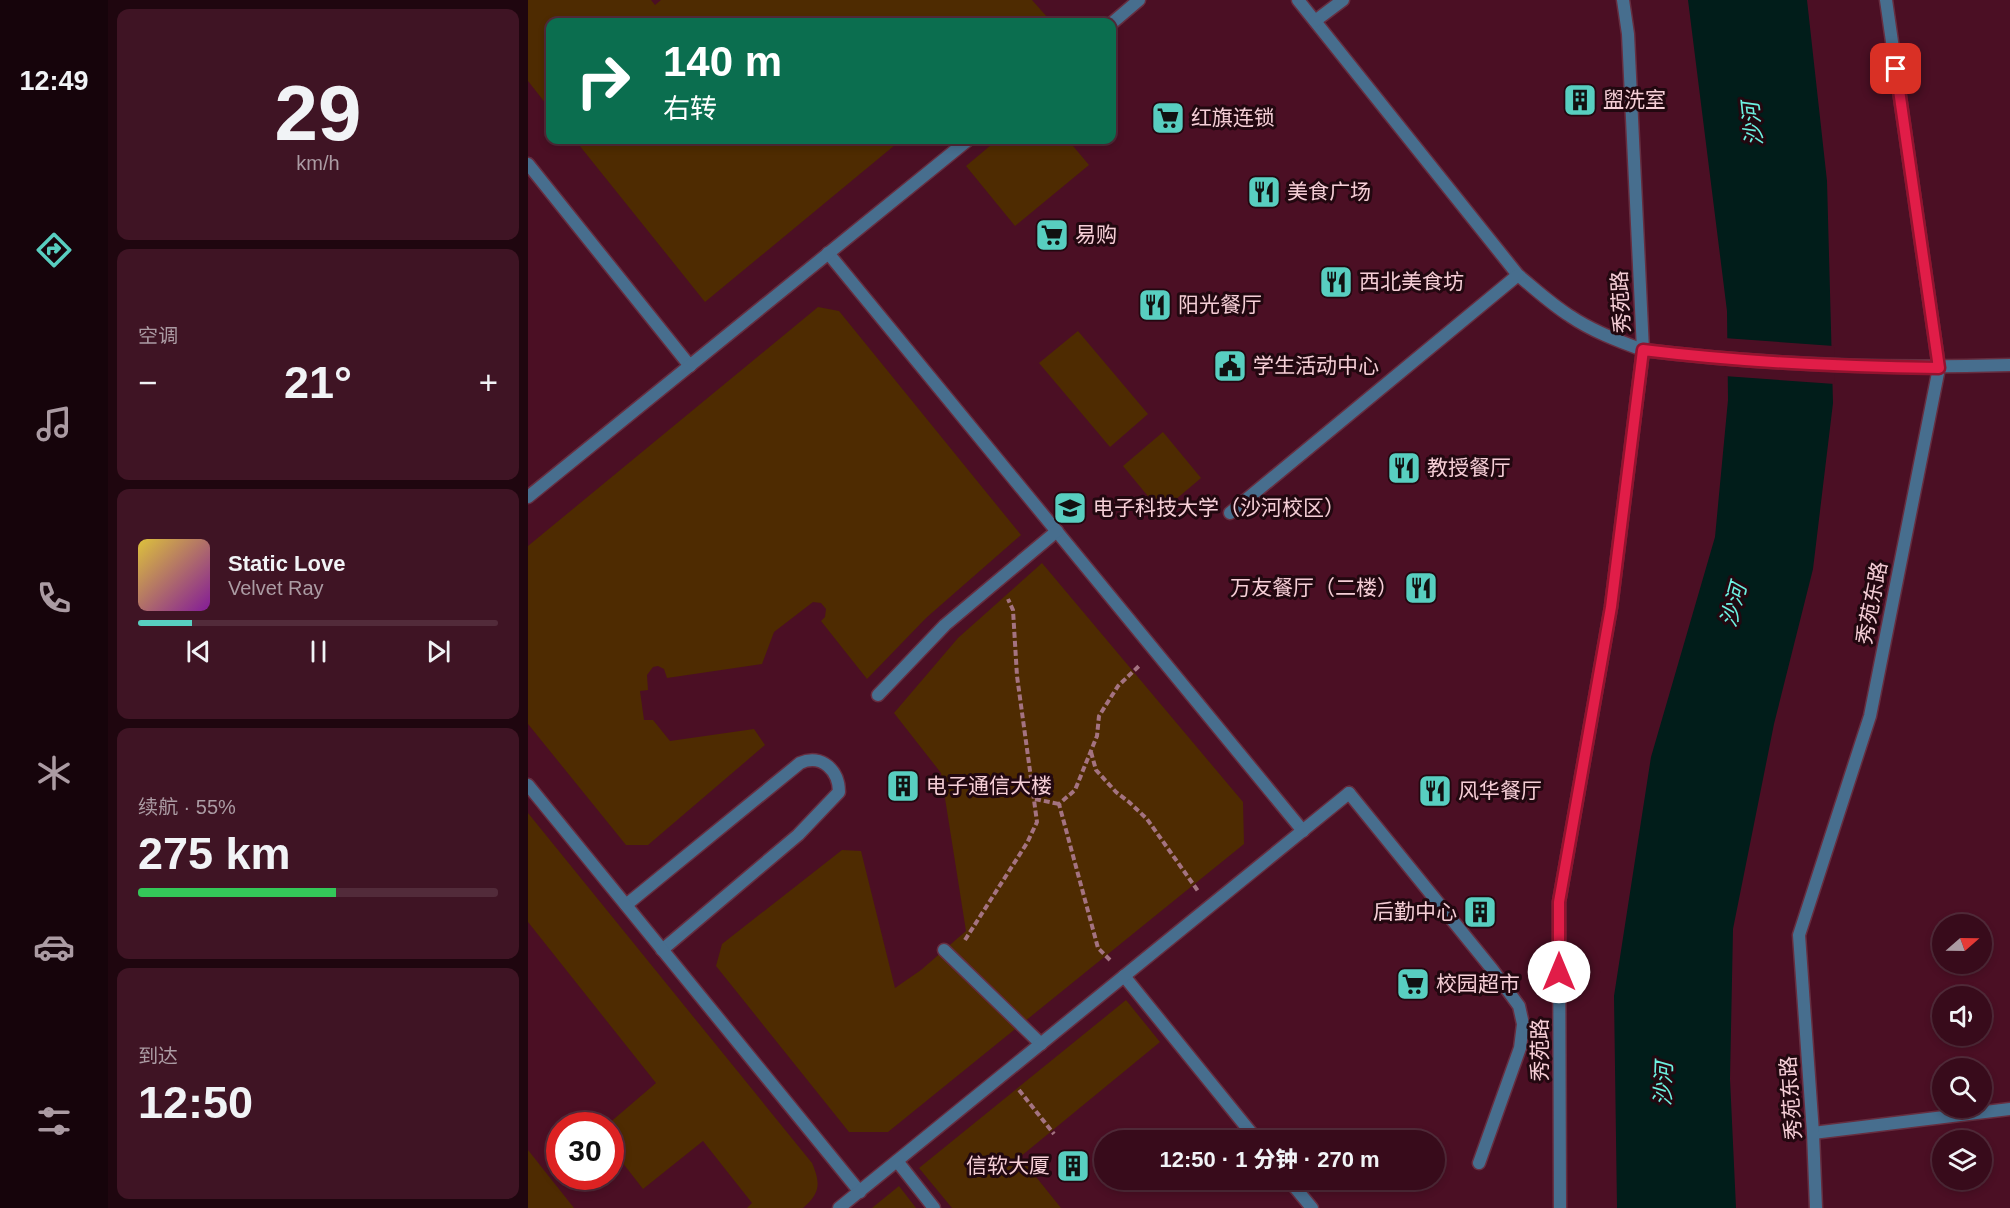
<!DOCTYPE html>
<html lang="zh">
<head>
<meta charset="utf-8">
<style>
	body { margin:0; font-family:Arial,"Noto Sans SC",sans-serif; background:#3f1424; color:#f1f3f6; height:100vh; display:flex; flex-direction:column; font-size:22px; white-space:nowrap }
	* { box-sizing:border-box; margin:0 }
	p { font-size:20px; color:#ab9ba3 }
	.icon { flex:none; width:33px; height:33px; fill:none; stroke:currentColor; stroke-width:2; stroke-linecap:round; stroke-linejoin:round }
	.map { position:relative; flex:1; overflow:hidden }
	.panel { display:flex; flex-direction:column; gap:9px; padding:9px; background:#1f060f; width:420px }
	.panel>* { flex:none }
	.guide { position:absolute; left:18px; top:18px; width:570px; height:126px; border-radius:12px; box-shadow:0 3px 9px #0003,0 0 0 2px #522b3a; background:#0b6e4f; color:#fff; overflow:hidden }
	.needle { width:39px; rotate:70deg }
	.buttons { position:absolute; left:1404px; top:914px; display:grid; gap:12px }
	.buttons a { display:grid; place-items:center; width:60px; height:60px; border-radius:50%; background:#380b1b; box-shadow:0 3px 9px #0003,0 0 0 2px #522b3a; font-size:30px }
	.speed { position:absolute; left:18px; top:1112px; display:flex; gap:12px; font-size:30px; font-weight:700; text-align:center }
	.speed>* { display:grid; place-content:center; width:78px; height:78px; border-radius:50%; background:#380b1b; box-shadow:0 3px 9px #0003,0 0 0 2px #522b3a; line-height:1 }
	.speed .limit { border:9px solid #d22; background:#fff; color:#111 }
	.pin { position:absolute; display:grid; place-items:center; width:51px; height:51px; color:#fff; margin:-26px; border-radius:12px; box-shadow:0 3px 9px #0006 }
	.me { position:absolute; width:66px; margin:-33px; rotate:0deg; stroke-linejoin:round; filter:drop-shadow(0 0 4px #0008) }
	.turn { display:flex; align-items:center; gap:21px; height:126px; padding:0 18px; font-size:27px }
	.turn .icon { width:78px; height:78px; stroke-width:2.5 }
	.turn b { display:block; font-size:42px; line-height:51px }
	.big { font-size:45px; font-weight:800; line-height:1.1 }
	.panel .widget { flex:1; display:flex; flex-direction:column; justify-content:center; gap:9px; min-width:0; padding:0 21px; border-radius:12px; background:#3f1424 }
	.panel .dial { align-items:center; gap:0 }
	.dial b { font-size:78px; line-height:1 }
	.song { display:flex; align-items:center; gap:18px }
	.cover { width:72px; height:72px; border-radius:9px; background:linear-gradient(135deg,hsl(50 70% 55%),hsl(290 70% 35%)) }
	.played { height:6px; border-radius:3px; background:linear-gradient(90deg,#58cec0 15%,#522b3a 15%) }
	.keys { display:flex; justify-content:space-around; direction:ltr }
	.heat { display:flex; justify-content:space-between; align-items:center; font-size:33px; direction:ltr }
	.charge { height:9px; border-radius:4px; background:linear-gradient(90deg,#34c759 55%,#522b3a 0) }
	.trip { position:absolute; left:566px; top:1130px; width:351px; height:60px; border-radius:30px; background:#380b1b; box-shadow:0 3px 9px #0003,0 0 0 2px #522b3a; font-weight:800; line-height:60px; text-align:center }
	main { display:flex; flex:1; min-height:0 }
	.tabs { display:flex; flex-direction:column; width:108px; justify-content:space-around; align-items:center; background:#16040b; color:#ab9ba3 }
	.tabs .icon { width:42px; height:42px }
	.tabs .selected { color:#58cec0 }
	.tabs b { font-size:27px; color:#f1f3f6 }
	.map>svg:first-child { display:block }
	.green { fill:#4e2b01 }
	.water { fill:#011d1a }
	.pier { fill:#4b0f24 }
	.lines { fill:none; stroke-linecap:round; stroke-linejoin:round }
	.service-casing { stroke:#662e40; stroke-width:15 }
	.minor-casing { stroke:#662e40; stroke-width:15 }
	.path { stroke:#a47381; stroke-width:4; stroke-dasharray:6 3; stroke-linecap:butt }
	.service { stroke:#476e8e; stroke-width:12 }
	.minor { stroke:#476e8e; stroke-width:12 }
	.route-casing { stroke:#92132f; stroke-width:15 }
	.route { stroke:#e11d48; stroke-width:10 }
	.labels { text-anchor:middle; stroke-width:6; stroke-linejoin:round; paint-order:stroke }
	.poi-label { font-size:21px; fill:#f5ced6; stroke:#220810; text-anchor:start }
	.street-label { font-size:21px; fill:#f5ced6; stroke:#220810 }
	.water-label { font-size:22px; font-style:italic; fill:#6df2e2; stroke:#220810 }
</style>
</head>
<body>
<main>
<nav class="tabs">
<b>12:49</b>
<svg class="icon selected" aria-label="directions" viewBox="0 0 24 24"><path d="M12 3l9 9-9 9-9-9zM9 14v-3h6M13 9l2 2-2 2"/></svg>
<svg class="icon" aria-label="music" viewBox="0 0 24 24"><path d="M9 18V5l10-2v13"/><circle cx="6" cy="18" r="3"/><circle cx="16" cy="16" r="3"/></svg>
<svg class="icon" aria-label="phone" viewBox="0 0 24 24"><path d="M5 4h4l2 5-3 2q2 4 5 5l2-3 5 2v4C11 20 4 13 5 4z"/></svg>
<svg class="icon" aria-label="climate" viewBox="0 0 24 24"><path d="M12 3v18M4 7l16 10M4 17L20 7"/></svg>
<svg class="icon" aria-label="car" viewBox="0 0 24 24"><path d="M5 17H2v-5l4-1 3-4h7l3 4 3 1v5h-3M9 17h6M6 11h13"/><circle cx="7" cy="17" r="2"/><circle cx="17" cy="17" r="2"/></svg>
<svg class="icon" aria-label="filters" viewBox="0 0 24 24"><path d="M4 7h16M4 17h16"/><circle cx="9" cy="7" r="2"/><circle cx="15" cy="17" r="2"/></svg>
</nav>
<section class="panel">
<div class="widget dial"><b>29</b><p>km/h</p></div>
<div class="widget"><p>空调</p>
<div class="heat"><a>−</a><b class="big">21°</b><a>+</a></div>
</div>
<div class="widget">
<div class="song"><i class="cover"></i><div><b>Static Love</b><p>Velvet Ray</p></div></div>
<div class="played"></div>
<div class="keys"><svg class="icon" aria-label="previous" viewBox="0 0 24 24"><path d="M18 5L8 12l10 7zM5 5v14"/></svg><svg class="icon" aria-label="pause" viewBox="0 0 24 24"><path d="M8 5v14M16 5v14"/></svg><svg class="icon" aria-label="next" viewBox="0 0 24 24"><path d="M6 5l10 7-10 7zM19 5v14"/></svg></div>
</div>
<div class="widget"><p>续航 · 55%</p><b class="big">275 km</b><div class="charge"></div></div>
<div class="widget"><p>到达</p><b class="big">12:50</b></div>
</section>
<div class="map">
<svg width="1482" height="1208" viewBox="0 0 1482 1208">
	<rect width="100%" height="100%" fill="#4b0f24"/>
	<!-- green -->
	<g class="green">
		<path d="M0 0H123L127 5 133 0H504L520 18 515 22H22V109L0 81Z"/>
		<path d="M47 140H373L177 302Z"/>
		<path d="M469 140H540L561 165 487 226 438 166Z"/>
		<path d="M290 307 311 311 493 535 398 618 339 679 293 621 297 617 298 609 293 603 285 602 246 632 234 664 139 678 136 669 130 666 125 667 119 675 120 690 112 691 116 720H125L142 741 226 729 237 745 120 845H98L0 724V546Z"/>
		<path d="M550 331 620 414 582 447 511 363Z"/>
		<path d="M635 432 673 478 633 512 595 466Z"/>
		<path d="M514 563 715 802 716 844 360 1132H321L188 966 194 944 314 850 333 851 367 988 393 970 438 931 413 773 366 713 430 638Z"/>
		<path d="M0 813 284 1163C293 1184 292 1193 275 1208H219L224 1203 175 1141 115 1189 83 1148 82 1125H79L128 1083 0 922Z"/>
		<path d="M598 1000 632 1042 492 1157 533 1208H424L391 1168Z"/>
		<path d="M0 1150 46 1208H0Z"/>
		<path d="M371 1186 388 1208H344Z"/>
	</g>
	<!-- water -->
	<path class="water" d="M1160 0H1279L1299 181 1305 403 1285 569 1246 724 1205 929 1202 1079 1208 1208H1089L1086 996 1123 757 1187 537 1200 400 1199 311Z"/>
	<!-- pier -->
	<path class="pier" d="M1196 338 1306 346 1307 384 1196 376Z"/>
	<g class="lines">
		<defs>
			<g id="service">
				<path d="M770 0 990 275C1007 289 1023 304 1042 316 1064 331 1090 341 1115 350"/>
				<path d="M787 21 815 0"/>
				<path d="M584 23 611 0"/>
				<path d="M0 164 162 366"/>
				<path d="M300 253 775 831"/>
				<path d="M0 497 440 140"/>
				<path d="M702 513 990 275"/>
				<path d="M350 695 417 625 529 531"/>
				<path d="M821 793 964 969 991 1006 995 1024 992 1048 951 1163"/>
				<path d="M98 905 272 763C294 753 311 771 311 792L270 835 134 950"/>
				<path d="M416 950 513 1044"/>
				<path d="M596 976 729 1140"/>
				<path d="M369 1161 406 1208"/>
				<path d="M760 1179 784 1208"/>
			</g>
			<g id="minor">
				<path d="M1115 350C1237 365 1359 369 1482 365"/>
				<path d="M0 785 332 1192"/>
				<path d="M1285 1133 1482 1109"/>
				<path d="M311 1208 821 793"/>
				<path d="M1032 1208 1031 902 1083 607 1115 350 1100 34 1095 0"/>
				<path d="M1288 1208 1285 1133 1271 935 1342 716 1411 368 1358 0"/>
			</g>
		</defs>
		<!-- service casing -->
		<use href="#service" class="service-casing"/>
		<!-- minor casing -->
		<use href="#minor" class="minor-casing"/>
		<!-- path -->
		<g class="path">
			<path d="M563 752 568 770 588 792 601 802 619 819 670 891"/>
			<path d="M507 799 531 804"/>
			<path d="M437 940 499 843 509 822 489 676 485 610 480 599"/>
			<path d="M582 960 570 948 531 804 547 790 569 736 571 716 590 686 612 665"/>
			<path d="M491 1090 526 1134"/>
		</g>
		<!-- service -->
		<use href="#service" class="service"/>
		<!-- minor -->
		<use href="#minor" class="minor"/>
	</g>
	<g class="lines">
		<defs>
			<path id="route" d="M1031 972V902L1083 607 1115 350C1213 362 1312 367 1411 368L1368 69"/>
		</defs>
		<!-- route casing -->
		<use href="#route" class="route-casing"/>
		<!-- route -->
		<use href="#route" class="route"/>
	</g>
	<!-- icons -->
	<defs>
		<symbol id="building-square" viewBox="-11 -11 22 22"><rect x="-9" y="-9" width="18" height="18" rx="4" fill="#58cec0" stroke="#220810"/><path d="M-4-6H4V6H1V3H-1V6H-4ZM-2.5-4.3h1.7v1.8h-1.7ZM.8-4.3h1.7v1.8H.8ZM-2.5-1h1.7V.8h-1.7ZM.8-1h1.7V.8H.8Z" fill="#111"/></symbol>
		<symbol id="supermarket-square" viewBox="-11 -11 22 22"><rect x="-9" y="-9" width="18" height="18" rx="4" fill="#58cec0" stroke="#220810"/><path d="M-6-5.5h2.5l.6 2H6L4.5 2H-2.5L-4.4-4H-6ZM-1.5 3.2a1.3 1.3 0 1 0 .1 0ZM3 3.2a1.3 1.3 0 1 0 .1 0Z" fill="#111"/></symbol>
		<symbol id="restaurant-square" viewBox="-11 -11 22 22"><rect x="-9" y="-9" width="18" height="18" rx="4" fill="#58cec0" stroke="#220810"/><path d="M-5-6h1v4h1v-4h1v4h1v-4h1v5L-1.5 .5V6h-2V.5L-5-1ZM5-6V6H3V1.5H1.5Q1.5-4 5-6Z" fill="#111"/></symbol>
		<symbol id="civic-square" viewBox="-11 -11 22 22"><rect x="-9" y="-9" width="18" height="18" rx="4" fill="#58cec0" stroke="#220810"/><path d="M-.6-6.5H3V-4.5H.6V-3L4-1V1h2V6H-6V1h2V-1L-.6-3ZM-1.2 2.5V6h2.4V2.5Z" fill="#111"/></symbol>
		<symbol id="university-square" viewBox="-11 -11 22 22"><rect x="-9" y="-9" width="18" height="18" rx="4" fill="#58cec0" stroke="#220810"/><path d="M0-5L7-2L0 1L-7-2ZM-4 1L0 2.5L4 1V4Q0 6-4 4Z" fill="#111"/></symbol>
	</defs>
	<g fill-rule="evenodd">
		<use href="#building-square" x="1033" y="81" width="38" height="38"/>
		<use href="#supermarket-square" x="621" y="99" width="38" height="38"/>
		<use href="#restaurant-square" x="717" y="173" width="38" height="38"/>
		<use href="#supermarket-square" x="505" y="216" width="38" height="38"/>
		<use href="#restaurant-square" x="789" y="263" width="38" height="38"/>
		<use href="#restaurant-square" x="608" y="286" width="38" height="38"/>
		<use href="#civic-square" x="683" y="347" width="38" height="38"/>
		<use href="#restaurant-square" x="857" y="449" width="38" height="38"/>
		<use href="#university-square" x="523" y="489" width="38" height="38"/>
		<use href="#restaurant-square" x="874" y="569" width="38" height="38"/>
		<use href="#building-square" x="356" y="767" width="38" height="38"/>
		<use href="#restaurant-square" x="888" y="772" width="38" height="38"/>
		<use href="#building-square" x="933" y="893" width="38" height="38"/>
		<use href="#supermarket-square" x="866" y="965" width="38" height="38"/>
		<use href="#building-square" x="526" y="1147" width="38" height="38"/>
	</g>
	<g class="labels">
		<!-- poi labels -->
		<g class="poi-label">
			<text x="1075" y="107">盥洗室</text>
			<text x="663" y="125">红旗连锁</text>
			<text x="759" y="199">美食广场</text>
			<text x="547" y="242">易购</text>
			<text x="831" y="289">西北美食坊</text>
			<text x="650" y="312">阳光餐厅</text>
			<text x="725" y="373">学生活动中心</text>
			<text x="899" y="475">教授餐厅</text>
			<text x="565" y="515">电子科技大学（沙河校区）</text>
			<text x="870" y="595" text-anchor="end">万友餐厅（二楼）</text>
			<text x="398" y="793">电子通信大楼</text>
			<text x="930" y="798">风华餐厅</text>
			<text x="929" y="919" text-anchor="end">后勤中心</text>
			<text x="908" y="991">校园超市</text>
			<text x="522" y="1173" text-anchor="end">信软大厦</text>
		</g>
		<!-- street labels -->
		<g class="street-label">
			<text transform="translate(1093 302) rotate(-93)" y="7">秀苑路</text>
			<text transform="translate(1344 603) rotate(-79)" y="7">秀苑东路</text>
			<text transform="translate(1012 1050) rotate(-90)" y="7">秀苑路</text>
			<text transform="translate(1263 1098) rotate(-94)" y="7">秀苑东路</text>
		</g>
		<!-- water labels -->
		<g class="water-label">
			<text transform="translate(1224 124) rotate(-96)" y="8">沙河</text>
			<text transform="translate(1205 605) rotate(-75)" y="8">沙河</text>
			<text transform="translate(1135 1084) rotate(-88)" y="8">沙河</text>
		</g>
	</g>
</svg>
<div class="buttons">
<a><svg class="needle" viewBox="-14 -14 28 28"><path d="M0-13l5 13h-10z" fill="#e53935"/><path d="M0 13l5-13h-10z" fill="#ab9ba3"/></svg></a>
<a><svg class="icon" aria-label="sound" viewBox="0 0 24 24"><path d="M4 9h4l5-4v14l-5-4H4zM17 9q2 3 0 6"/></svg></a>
<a><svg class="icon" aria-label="search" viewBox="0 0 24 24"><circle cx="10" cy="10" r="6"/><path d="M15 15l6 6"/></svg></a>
<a><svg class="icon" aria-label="layers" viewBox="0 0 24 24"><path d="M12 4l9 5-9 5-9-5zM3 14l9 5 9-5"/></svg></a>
</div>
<div class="speed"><div class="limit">30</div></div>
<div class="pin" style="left:1368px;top:69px;background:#d93025"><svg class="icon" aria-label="arrive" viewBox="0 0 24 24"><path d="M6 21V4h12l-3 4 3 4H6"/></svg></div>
<svg class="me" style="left:1031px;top:972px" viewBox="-20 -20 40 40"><circle r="19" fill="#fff"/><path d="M0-13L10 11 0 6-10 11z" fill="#e11d48"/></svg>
<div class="trip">12:50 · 1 分钟 · 270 m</div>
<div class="guide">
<div class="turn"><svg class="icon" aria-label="right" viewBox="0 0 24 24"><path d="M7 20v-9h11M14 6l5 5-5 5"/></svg><div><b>140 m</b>右转</div></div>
</div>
</div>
</main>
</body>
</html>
